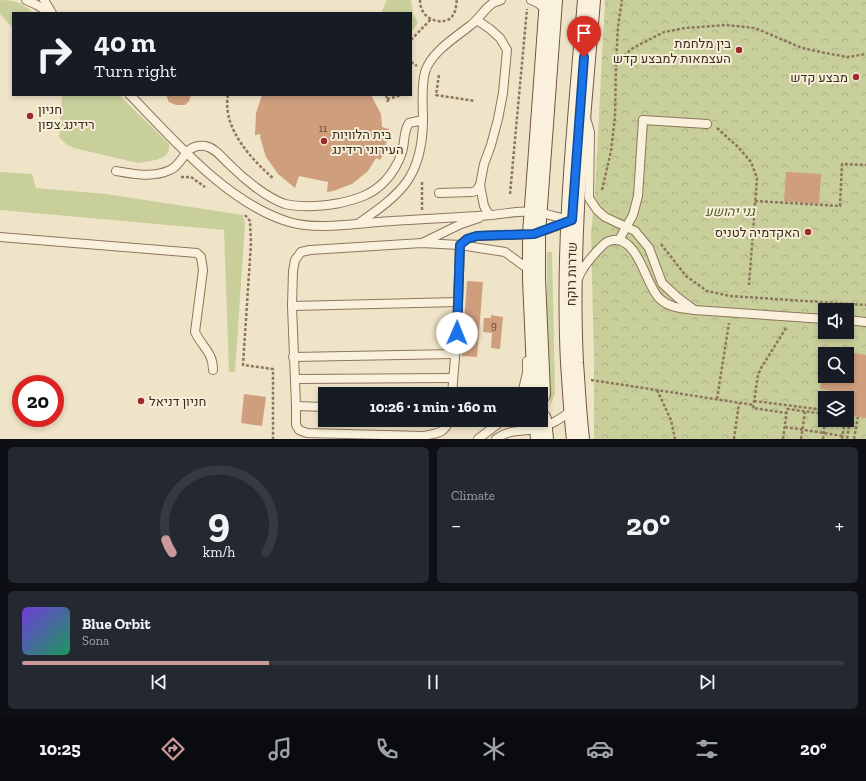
<!DOCTYPE html>
<html lang="en">
<head>
<meta charset="utf-8">
<style>
	body { margin:0; font-family:"Zilla Slab",Heebo,serif; background:#242831; color:#f1f3f6; height:100vh; display:flex; flex-direction:column; font-size:15px; white-space:nowrap }
	* { box-sizing:border-box; margin:0 }
	p { font-size:13px; color:#9ea1a6 }
	.icon { flex:none; width:22px; height:22px; fill:none; stroke:currentColor; stroke-width:2; stroke-linecap:round; stroke-linejoin:round }
	.map { position:relative; height:439px; overflow:hidden }
	.drawer { display:flex; flex-direction:column; gap:8px; padding:8px; background:#0d0f14; flex:1 }
	.drawer>* { flex:none }
	.top-card { position:absolute; left:12px; top:12px; width:400px; height:84px; border-radius:0px; box-shadow:0 2px 6px #0003; background:#171b24; color:#f1f3f6; overflow:hidden }
	.buttons { position:absolute; left:818px; top:303px; display:grid; gap:8px }
	.buttons a { display:grid; place-items:center; width:36px; height:36px; border-radius:0px; background:#171b24; box-shadow:0 2px 6px #0003; font-size:20px }
	.speed { position:absolute; left:12px; top:375px; display:flex; gap:8px; font-size:20px; font-weight:700; text-align:center }
	.speed>* { display:grid; place-content:center; width:52px; height:52px; border-radius:50%; background:#171b24; box-shadow:0 2px 6px #0003; line-height:1 }
	.speed .limit { border:6px solid #d22; background:#fff; color:#111 }
	.pin { position:absolute; display:grid; place-items:center; width:34px; height:34px; color:#fff; margin:-41px -17px; border-radius:50% 50% 50% 0; rotate:-45deg; box-shadow:0 0 4px #0007 }
	.pin .icon { rotate:45deg }
	.me { position:absolute; width:44px; margin:-22px; rotate:1deg; stroke-linejoin:round; filter:drop-shadow(0 0 3px #0008) }
	.turn { display:flex; align-items:center; gap:14px; height:84px; padding:0 16px; font-size:18px }
	.turn .icon { width:52px; height:52px; stroke-width:2.5 }
	.turn b { display:block; font-size:28px; line-height:34px }
	.big { font-size:30px; font-weight:800; line-height:1.1 }
	.drawer .tile { flex:1; display:flex; flex-direction:column; justify-content:center; gap:6px; min-width:0; padding:0 14px; border-radius:6px; background:#242831 }
	.drawer .dial { align-items:center; gap:0 }
	.dial svg { height:104px; overflow:visible; fill:none; stroke:#363941; stroke-width:7; stroke-linecap:round; text-anchor:middle }
	.dial text { fill:#f1f3f6; stroke:none }
	.song { display:flex; align-items:center; gap:12px }
	.cover { width:48px; height:48px; border-radius:6px; background:linear-gradient(135deg,hsl(260 70% 55%),hsl(150 70% 35%)) }
	.played { height:4px; border-radius:2px; background:linear-gradient(90deg,#cc999b 30%,#363941 30%) }
	.keys { display:flex; justify-content:space-around; direction:ltr }
	.heat { display:flex; justify-content:space-between; align-items:center; font-size:22px; direction:ltr }
	.drawer .tiles { flex:1; display:grid; gap:8px; grid-template-columns:1fr 1fr }
	.tile:last-child { grid-column:span 2 }
	.trip { position:absolute; left:318px; top:387px; width:230px; height:40px; border-radius:0px; background:#171b24; box-shadow:0 2px 6px #0003; font-weight:800; line-height:40px; text-align:center }
	.tabs { display:flex; height:64px; justify-content:space-around; align-items:center; background:#090b0e; color:#9ea1a6 }
	.tabs .icon { width:28px; height:28px }
	.tabs .active { color:#cc999b }
	.tabs b { font-size:18px; color:#f1f3f6 }
	.map>svg:first-child { display:block }
	.grass { fill:#c9cf9b }
	.park { fill:url(#park-crowns); fill-rule:evenodd }
	.building { fill:#cf9f7d }
	.lines { fill:none; stroke-linecap:round; stroke-linejoin:round }
	.lane-casing { stroke:#8d765c; stroke-width:10 }
	.secondary-casing { stroke:#6f573f; stroke-width:24 }
	.path { stroke:#8d765c; stroke-width:2.5; stroke-dasharray:3 2; stroke-linecap:butt }
	.lane { stroke:#faf1dc; stroke-width:8 }
	.secondary { stroke:#faf1dc; stroke-width:22 }
	.route-casing { stroke:#114b97; stroke-width:10 }
	.route { stroke:#1a73e8; stroke-width:7 }
	.poi-dot { fill:#9e2a2b; stroke:#f7eed8; stroke-width:1.5 }
	.labels { text-anchor:middle; stroke-width:4; stroke-linejoin:round; paint-order:stroke }
	.number-label { font-size:11px; fill:#624a37 }
	.poi-label { font-size:13px; fill:#3d2e20; stroke:#f7eed8; text-anchor:end }
	.park-label { font-size:13px; font-style:italic; fill:#4d5a26; stroke:#f7eed8 }
	.street-label { font-size:13px; fill:#3d2e20; stroke:#f7eed8 }
</style>
</head>
<body>
<div class="map">
<svg width="866" height="439" viewBox="0 0 866 439">
	<defs>
		<pattern id="park-crowns" width="20" height="18" patternUnits="userSpaceOnUse"><rect width="20" height="18" fill="#c9cf9b"/><path d="M2 6a3 3 0 1 1 6 0M12 15a3 3 0 1 1 6 0" fill="none" stroke="#aeb285"/></pattern>
	</defs>
	<rect width="100%" height="100%" fill="#f0e4c8"/>
	<!-- grass -->
	<g class="grass">
		<path d="M0 0C14 0 23 3 33 13H13V28L0 14Z"/>
		<path d="M387 0H411L413 14 418 23 411 32V13H381Z"/>
		<path d="M62 95H119L169 144V151L164 157 156 160 138 163 74 148 66 144 59 137Z"/>
		<path d="M0 172 32 174 36 188 106 194 243 215 245 224 235 372H229L224 230 0 210Z"/>
		<path d="M547 252H552L555 394 550 406 547 322Z"/>
	</g>
	<!-- park -->
	<path class="park" d="M605 0H866V439H594V362L591 233 595 191ZM825 310H847V332H825ZM825 354H847V376H825ZM825 398H847V420H825Z"/>
	<!-- building -->
	<g class="building">
		<path d="M166 95H191L189 101 185 105H176L169 102Z"/>
		<path d="M262 95H371L381 114 382 127 389 129 384 154 380 160 376 158 368 171 352 184 333 191 327 192 328 182 299 176 295 188 278 174 266 157 260 137 261 134 255 135 256 113Z"/>
		<path d="M786 172 821 174 819 204 784 201Z"/>
		<path d="M467 281 483 282 477 357 462 356Z"/>
		<path d="M491 315 503 317 500 349 491 348 492 333 483 332 484 318H491Z"/>
		<path d="M843 351 866 355V418L847 415V398H831L829 390 820 389 823 371H825V376H847V354H841Z"/>
		<path d="M244 394 266 397 262 426 241 423Z"/>
	</g>
	<g class="lines">
		<defs>
			<g id="lane">
				<path d="M26 0 37 5 49 13"/>
				<path d="M44 0 52 13"/>
				<path d="M531 0 538 3 547 11"/>
				<path d="M477 20 490 29 500 38 507 50 503 93 498 119 491 145 484 164 480 185 484 206 488 213 491 215"/>
				<path d="M130 95C174 140 227 203 289 222 316 230 352 224 379 222 416 219 454 218 491 215 506 214 521 210 536 212 548 214 560 218 571 220"/>
				<path d="M586 118 590 132 589 198 597 210 605 217 635 231 649 248 662 283 677 297 693 309"/>
				<path d="M116 171C133 174 153 178 170 170 185 163 183 144 205 146 216 148 223 159 231 166 244 179 267 198 285 204 302 208 323 206 340 203 357 199 372 195 385 181 392 174 399 162 402 152 405 143 403 132 409 123L423 120"/>
				<path d="M439 193 472 192 476 191 480 185"/>
				<path d="M359 223C402 193 422 177 423 121 423 105 421 87 425 72 431 52 456 37 471 25 479 19 485 8 493 3 495 2 499 1 501 0"/>
				<path d="M0 237 197 253 201 257 203 270 195 332C202 347 213 352 213 370"/>
				<path d="M619 240 633 215 638 196 643 120 707 124"/>
				<path d="M422 243 461 224 479 218"/>
				<path d="M578 279C582 267 591 257 601 247 605 243 607 241 613 240 639 237 645 285 660 299 670 308 681 308 694 310L825 319"/>
				<path d="M292 306 458 302"/>
				<path d="M847 320 866 322"/>
				<path d="M293 357 455 354"/>
				<path d="M295 379 453 378"/>
				<path d="M452 394 457 333 460 245 467 239 477 236 534 234 571 221"/>
				<path d="M522 394 527 373V361"/>
				<path d="M296 406 325 407"/>
				<path d="M449 420C445 434 436 433 424 436L307 433 299 430 296 425V406L292 306 293 271 295 260 301 252 310 250 422 243 460 245 505 252 531 271"/>
				<path d="M478 439 503 420"/>
				<path d="M496 439C508 431 515 431 528 430 544 429 563 419 573 408"/>
			</g>
			<g id="secondary">
				<path d="M539 394 534 279V234L551 0"/>
				<path d="M540 420 542 439"/>
				<path d="M578 439C575 414 574 389 572 363 566 242 579 121 589 0"/>
			</g>
		</defs>
		<!-- lane casing -->
		<use href="#lane" class="lane-casing"/>
		<!-- secondary casing -->
		<use href="#secondary" class="secondary-casing"/>
		<!-- path -->
		<g class="path">
			<path d="M420 0C420 6 422 13 428 17 434 22 448 24 453 15 456 12 456 4 457 0"/>
			<path d="M411 40 431 19"/>
			<path d="M411 62 417 66"/>
			<path d="M616 62 633 48 664 32 685 28 726 25 755 28 802 48 825 53 848 57 866 54"/>
			<path d="M439 75 436 95 475 101"/>
			<path d="M228 95C222 128 251 159 274 179"/>
			<path d="M386 95 388 102"/>
			<path d="M387 99 402 95"/>
			<path d="M717 128 738 147 751 162 757 178 749 285"/>
			<path d="M181 177H191L205 187"/>
			<path d="M602 190 611 151 615 117 616 62 618 27 622 0"/>
			<path d="M510 194 527 9"/>
			<path d="M755 201 840 206 842 164 866 165"/>
			<path d="M422 210V181"/>
			<path d="M245 215 250 221 251 243 243 365 273 369V439"/>
			<path d="M661 244 686 276 707 291 730 296 866 305"/>
			<path d="M786 328 761 368 758 375 753 408 786 413"/>
			<path d="M591 380 754 405"/>
			<path d="M657 390 671 420 675 439"/>
			<path d="M717 399 729 323"/>
			<path d="M754 401 825 410"/>
			<path d="M844 425 849 426 847 439"/>
			<path d="M785 427 843 436"/>
			<path d="M734 439 739 403"/>
			<path d="M783 439 787 409 825 414"/>
			<path d="M801 439 805 412"/>
			<path d="M823 439 825 420"/>
			<path d="M842 439 845 420"/>
			<path d="M854 439 858 417"/>
		</g>
		<!-- lane -->
		<use href="#lane" class="lane"/>
		<!-- secondary -->
		<use href="#secondary" class="secondary"/>
	</g>
	<g class="lines">
		<defs>
			<path id="route" d="M457 333 460 245 467 239 477 236 534 234 572 220 584 57"/>
		</defs>
		<!-- route casing -->
		<use href="#route" class="route-casing"/>
		<!-- route -->
		<use href="#route" class="route"/>
	</g>
	<!-- markers -->
	<g class="poi-dot">
		<circle cx="739" cy="50" r="4"/>
		<circle cx="856" cy="77" r="4"/>
		<circle cx="30" cy="116" r="4"/>
		<circle cx="324" cy="141" r="4"/>
		<circle cx="808" cy="232" r="4"/>
		<circle cx="141" cy="401" r="4"/>
	</g>
	<g class="labels">
		<!-- number labels -->
		<g class="number-label">
			<text x="323" y="132">11</text>
			<text x="494" y="329">9</text>
		</g>
		<!-- poi labels -->
		<g class="poi-label">
			<text x="731" y="48">בין מלחמת<tspan x="731" dy="15">העצמאות למבצע קדש</tspan></text>
			<text x="848" y="82">מבצע קדש</text>
			<text x="38" y="114" text-anchor="start">חניון<tspan x="38" dy="15">רידינג צפון</tspan></text>
			<text x="332" y="139" text-anchor="start">בית הלוויות<tspan x="332" dy="15">העירוני רידינג</tspan></text>
			<text x="800" y="237">האקדמיה לטניס</text>
			<text x="149" y="406" text-anchor="start">חניון דניאל</text>
		</g>
		<!-- park labels -->
		<g class="park-label">
			<text x="730" y="216">גני יהושע</text>
		</g>
		<!-- street labels -->
		<g class="street-label">
			<text transform="translate(571 274) rotate(-89)" y="5">שדרות רוקח</text>
		</g>
	</g>
</svg>
<div class="buttons">
<a><svg class="icon" aria-label="sound" viewBox="0 0 24 24"><path d="M4 9h4l5-4v14l-5-4H4zM17 9q2 3 0 6"/></svg></a>
<a><svg class="icon" aria-label="search" viewBox="0 0 24 24"><circle cx="10" cy="10" r="6"/><path d="M15 15l6 6"/></svg></a>
<a><svg class="icon" aria-label="layers" viewBox="0 0 24 24"><path d="M12 4l9 5-9 5-9-5zM3 14l9 5 9-5"/></svg></a>
</div>
<div class="speed"><div class="limit">20</div></div>
<div class="pin" style="left:584px;top:57px;background:#d93025"><svg class="icon" aria-label="arrive" viewBox="0 0 24 24"><path d="M6 21V4h12l-3 4 3 4H6"/></svg></div>
<svg class="me" style="left:457px;top:333px" viewBox="-20 -20 40 40"><circle r="19" fill="#fff"/><path d="M0-13L10 11 0 6-10 11z" fill="#1a73e8"/></svg>
<div class="trip">10:26 · 1 min · 160 m</div>
<div class="top-card">
<div class="turn"><svg class="icon" aria-label="right" viewBox="0 0 24 24"><path d="M7 20v-9h11M14 6l5 5-5 5"/></svg><div><b>40 m</b>Turn right</div></div>
</div>
</div>
<section class="drawer">
<div class="tiles">
<div class="tile dial"><svg viewBox="0 0 100 80">
<path d="M14 69A42 42 0 1 1 86 69"/>
<path d="M14 69A42 42 0 0 1 9 59" stroke="#cc999b"/>
<text x="50" y="56" font-size="32" font-weight="700">9</text>
<text x="50" y="72" font-size="11">km/h</text>
</svg></div>
<div class="tile"><p>Climate</p>
<div class="heat"><a>−</a><b class="big">20°</b><a>+</a></div>
</div>
<div class="tile">
<div class="song"><i class="cover"></i><div><b>Blue Orbit</b><p>Sona</p></div></div>
<div class="played"></div>
<div class="keys"><svg class="icon" aria-label="previous" viewBox="0 0 24 24"><path d="M18 5L8 12l10 7zM5 5v14"/></svg><svg class="icon" aria-label="pause" viewBox="0 0 24 24"><path d="M8 5v14M16 5v14"/></svg><svg class="icon" aria-label="next" viewBox="0 0 24 24"><path d="M6 5l10 7-10 7zM19 5v14"/></svg></div>
</div>
</div>
</section>
<nav class="tabs">
<b>10:25</b>
<svg class="icon active" aria-label="directions" viewBox="0 0 24 24"><path d="M12 3l9 9-9 9-9-9zM9 14v-3h6M13 9l2 2-2 2"/></svg>
<svg class="icon" aria-label="music" viewBox="0 0 24 24"><path d="M9 18V5l10-2v13"/><circle cx="6" cy="18" r="3"/><circle cx="16" cy="16" r="3"/></svg>
<svg class="icon" aria-label="phone" viewBox="0 0 24 24"><path d="M5 4h4l2 5-3 2q2 4 5 5l2-3 5 2v4C11 20 4 13 5 4z"/></svg>
<svg class="icon" aria-label="climate" viewBox="0 0 24 24"><path d="M12 3v18M4 7l16 10M4 17L20 7"/></svg>
<svg class="icon" aria-label="car" viewBox="0 0 24 24"><path d="M5 17H2v-5l4-1 3-4h7l3 4 3 1v5h-3M9 17h6M6 11h13"/><circle cx="7" cy="17" r="2"/><circle cx="17" cy="17" r="2"/></svg>
<svg class="icon" aria-label="filters" viewBox="0 0 24 24"><path d="M4 7h16M4 17h16"/><circle cx="9" cy="7" r="2"/><circle cx="15" cy="17" r="2"/></svg>
<b>20°</b>
</nav>
</body>
</html>
